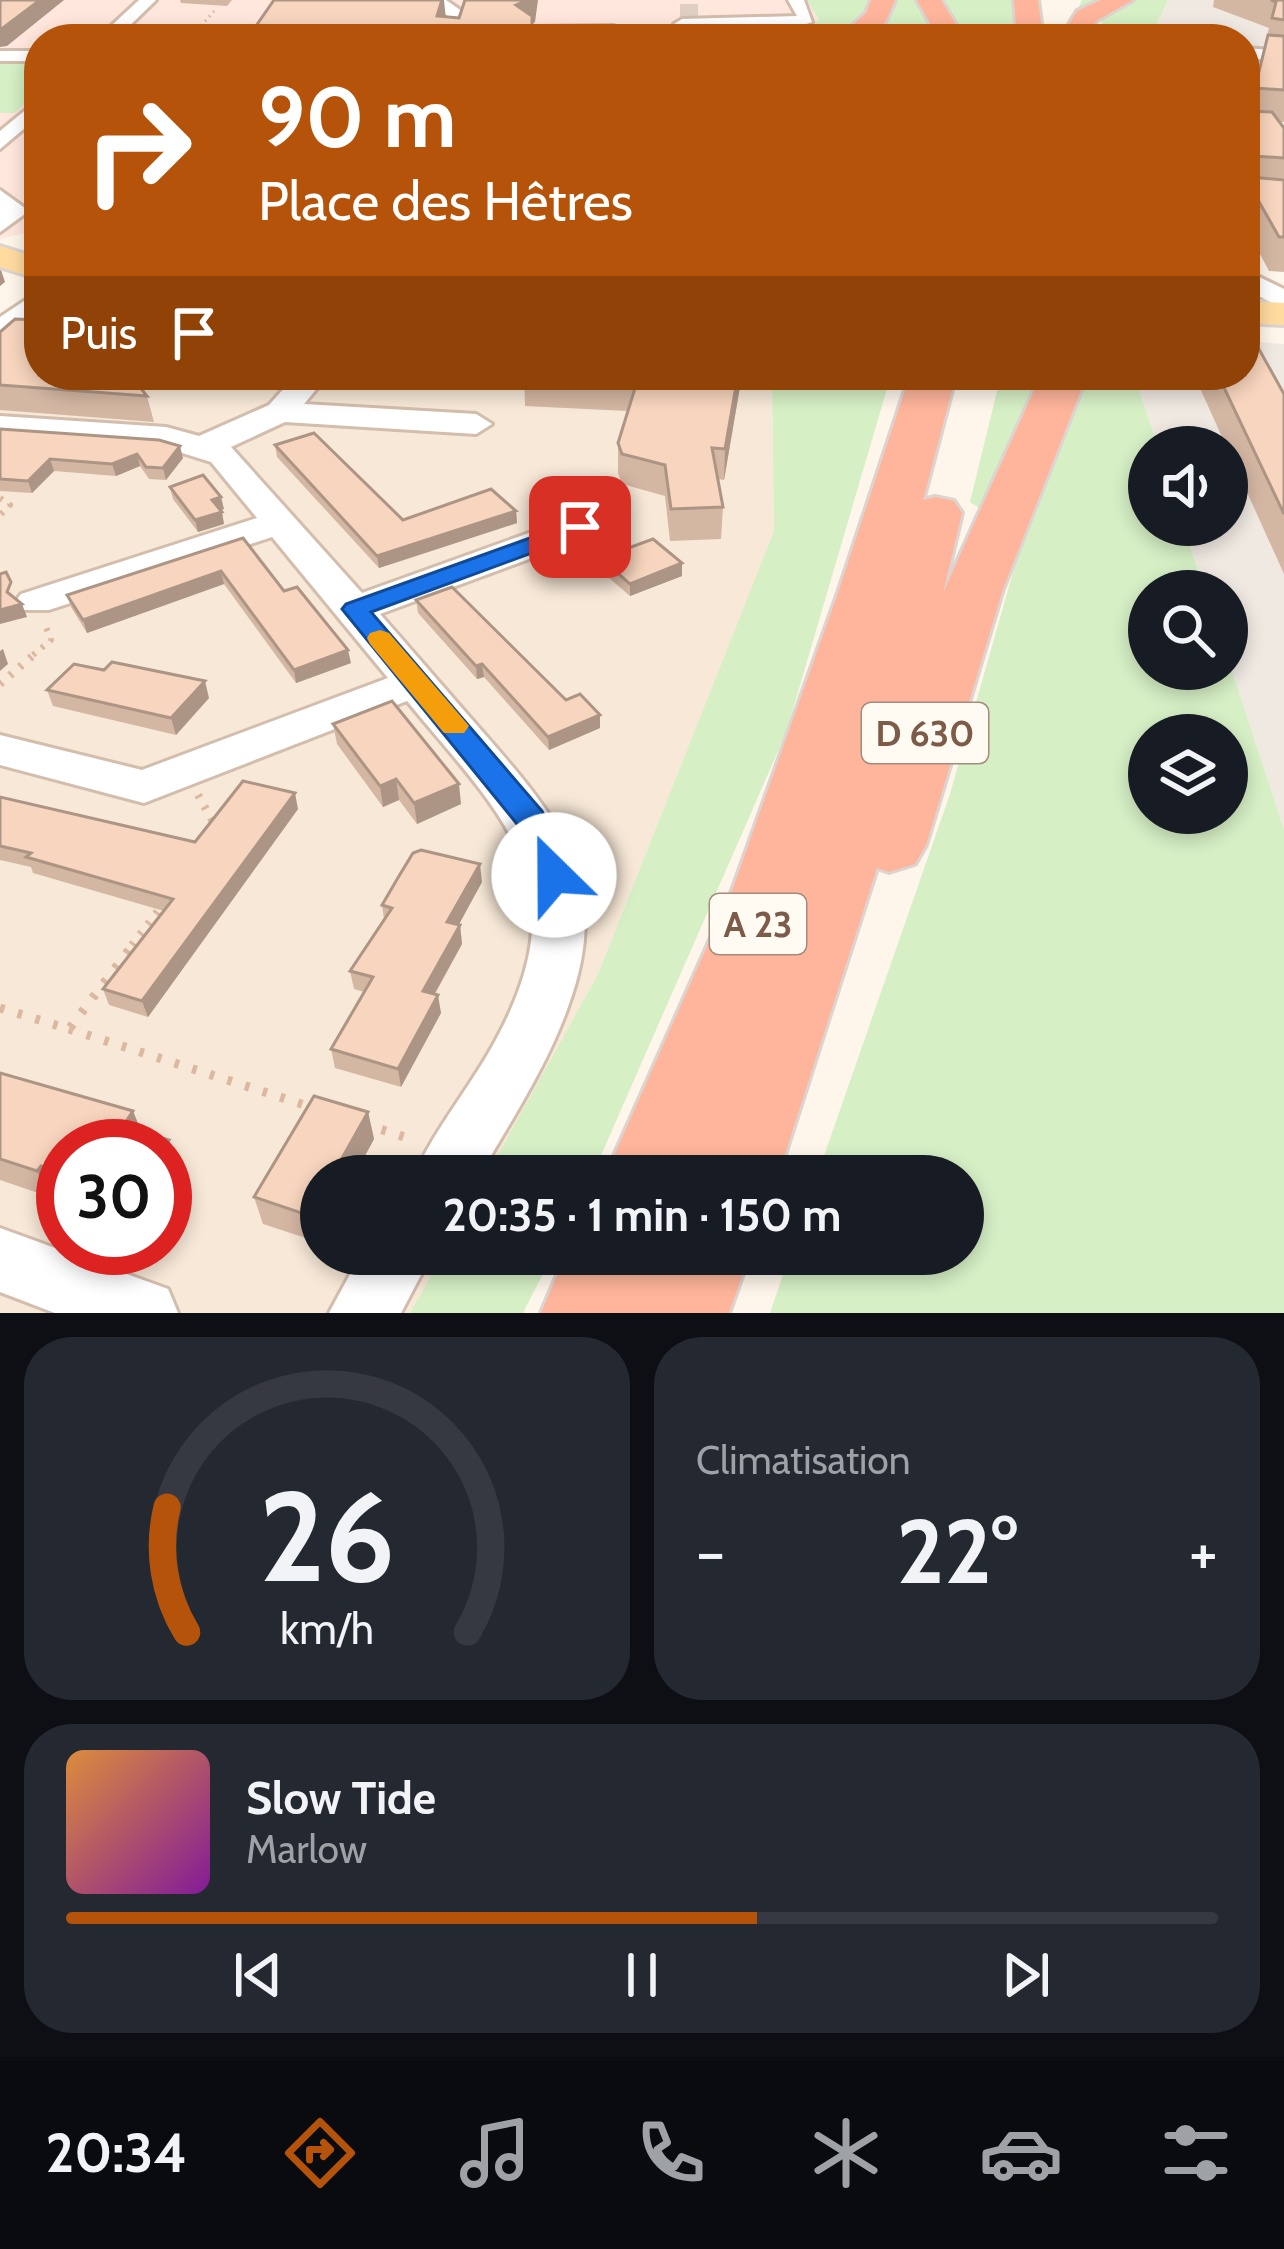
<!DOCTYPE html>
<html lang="fr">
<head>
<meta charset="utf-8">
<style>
	body { margin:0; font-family:Cabin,sans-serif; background:#242831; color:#f1f3f6; height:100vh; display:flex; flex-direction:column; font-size:45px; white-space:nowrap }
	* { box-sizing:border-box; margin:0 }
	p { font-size:39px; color:#9ea1a6 }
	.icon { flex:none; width:66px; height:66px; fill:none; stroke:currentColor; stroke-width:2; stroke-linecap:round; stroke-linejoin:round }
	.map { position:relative; height:1313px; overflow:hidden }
	.details { display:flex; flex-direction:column; gap:24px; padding:24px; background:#0d0f14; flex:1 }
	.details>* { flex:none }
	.banner { position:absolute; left:24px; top:24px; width:1236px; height:366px; border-radius:48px; box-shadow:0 6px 18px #0003; background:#b45309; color:#fff; overflow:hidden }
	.controls { position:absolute; left:1128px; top:426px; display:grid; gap:24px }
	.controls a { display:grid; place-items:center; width:120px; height:120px; border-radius:50%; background:#171b24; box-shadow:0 6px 18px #0003; font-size:60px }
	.speed { position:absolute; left:36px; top:1119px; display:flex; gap:24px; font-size:60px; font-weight:700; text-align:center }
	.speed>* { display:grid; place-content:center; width:156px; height:156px; border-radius:50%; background:#171b24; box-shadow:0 6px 18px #0003; line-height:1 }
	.speed .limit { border:18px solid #d22; background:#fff; color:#111 }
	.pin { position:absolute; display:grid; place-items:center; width:102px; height:102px; color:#fff; margin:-51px; border-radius:24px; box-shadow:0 6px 18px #0006 }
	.me { position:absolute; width:132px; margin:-66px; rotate:337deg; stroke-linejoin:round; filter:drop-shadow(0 0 9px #0008) }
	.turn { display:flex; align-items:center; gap:42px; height:252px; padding:0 36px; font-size:54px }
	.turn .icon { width:156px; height:156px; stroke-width:2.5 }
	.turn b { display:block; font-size:84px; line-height:102px }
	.then { display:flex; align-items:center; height:114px; padding:0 36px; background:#0003; gap:24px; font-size:45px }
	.big { font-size:90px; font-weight:700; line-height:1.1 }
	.details .card { flex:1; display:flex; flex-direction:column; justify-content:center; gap:18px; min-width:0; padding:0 42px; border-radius:48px; background:#242831 }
	.details .dial { align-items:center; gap:0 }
	.dial svg { height:312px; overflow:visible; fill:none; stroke:#363941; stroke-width:7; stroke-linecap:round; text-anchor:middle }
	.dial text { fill:#f1f3f6; stroke:none }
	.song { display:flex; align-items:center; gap:36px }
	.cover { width:144px; height:144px; border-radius:18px; background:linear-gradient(135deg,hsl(30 70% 55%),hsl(290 70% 35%)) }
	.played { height:12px; border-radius:6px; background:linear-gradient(90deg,#b45309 60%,#363941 60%) }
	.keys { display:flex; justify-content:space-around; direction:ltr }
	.heat { display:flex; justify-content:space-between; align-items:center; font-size:66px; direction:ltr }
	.details .tiles { flex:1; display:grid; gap:24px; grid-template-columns:1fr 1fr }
	.card:last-child { grid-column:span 2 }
	.trip { position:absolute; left:300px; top:1155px; width:684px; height:120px; border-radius:60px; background:#171b24; box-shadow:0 6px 18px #0003; font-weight:700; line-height:120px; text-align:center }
	.menu { display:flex; height:192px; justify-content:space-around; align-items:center; background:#090b0e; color:#9ea1a6 }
	.menu .icon { width:84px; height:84px }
	.menu .on { color:#b45309 }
	.menu b { font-size:54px; color:#f1f3f6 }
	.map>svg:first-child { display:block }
	.residential { fill:#f7e8d7; fill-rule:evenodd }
	.commercial { fill:#ffe7dd }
	.industrial { fill:#f0e9e2 }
	.green { fill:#d6efc5; fill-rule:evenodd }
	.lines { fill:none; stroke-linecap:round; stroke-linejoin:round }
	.minor-tunnel { stroke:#decfc2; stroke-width:18; stroke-dasharray:18 9; stroke-linecap:butt }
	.minor-casing { stroke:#d3bdad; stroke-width:6 }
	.major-casing { stroke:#ddd4d0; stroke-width:6 }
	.highway-casing { stroke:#ddd4d0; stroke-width:6 }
	.path-far3 { stroke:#ddb8a0; stroke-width:3; stroke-dasharray:1.5 4.5; stroke-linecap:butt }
	.path-far2 { stroke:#ddb8a0; stroke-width:6; stroke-dasharray:3 8; stroke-linecap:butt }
	.path-far1 { stroke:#ddb8a0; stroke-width:8; stroke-dasharray:3 10; stroke-linecap:butt }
	.path { stroke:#ddb8a0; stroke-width:9; stroke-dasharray:4.5 14; stroke-linecap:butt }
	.minor { fill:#fff; fill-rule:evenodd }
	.major { fill:#ffdba0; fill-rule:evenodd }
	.highway { fill:#feb59b; fill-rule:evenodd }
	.wall { fill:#d4b7a3 }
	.shaded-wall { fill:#ad9585 }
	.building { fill:#f7d5be; stroke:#ad9585; stroke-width:3 }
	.route { fill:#1a73e8; stroke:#114b97; stroke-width:3 }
	.slow { fill:#f59e0b }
	.labels { text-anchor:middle; stroke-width:9; stroke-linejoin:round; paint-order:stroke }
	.shield { fill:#fffaf2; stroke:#a48b7c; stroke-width:3 }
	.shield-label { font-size:36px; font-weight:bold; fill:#7d5b49 }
</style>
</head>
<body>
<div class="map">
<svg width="1284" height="1313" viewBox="0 0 1284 1313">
	<rect width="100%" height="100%" fill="#fef6ea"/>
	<!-- residential -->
	<path class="residential" d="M0 335 39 375H772L774 531 598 974 486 1176H321V1254H443L410 1313H0ZM63 1146H165V1248H63Z"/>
	<!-- commercial -->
	<path class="commercial" d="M0 0H807L819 20 788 39H39V230L0 239Z"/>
	<!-- industrial -->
	<g class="industrial">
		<path d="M1168 0H1284V136L1245 132V39H1160L1156 27Z"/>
		<path d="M1245 341 1284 344V829L1227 656V591H1205L1183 525H1227V447H1158L1134 375H1245Z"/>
	</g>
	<!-- green -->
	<g class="green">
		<path d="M807 0H1011L1017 14 1011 39H788L819 20Z"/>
		<path d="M1082 0H1168L1156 26 1160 39H1100L1102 18 1076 13Z"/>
		<path d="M0 60 39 61V90L15 113H0Z"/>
		<path d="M772 375H891L786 733 592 1176H486L598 974 774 531Z"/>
		<path d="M1001 375H1134L1158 447H1149V525H1183L1205 591H1149V669H1227V656L1284 829V1313H770L790 1254H963V1176H817L950 794 1023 537 970 502ZM1149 735H1227V813H1149Z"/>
		<path d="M443 1254H553L523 1313H410Z"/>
	</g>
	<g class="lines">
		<!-- minor-tunnel -->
		<path class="minor-tunnel" d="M680 13H702"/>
		<defs>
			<g id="minor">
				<path d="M139 0H156L116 39H97Z"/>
				<path d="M428 0H446L466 14 461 39H443L451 19Z"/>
				<path d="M788 0H804L812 22 797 27 682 29 674 24 682 19 797 16Z"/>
				<path d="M614 26 623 31 620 35 531 37 522 32 531 27Z"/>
				<path d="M1245 48 1284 51V61L1245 58Z"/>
				<rect x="0" y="51" width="39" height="10"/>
				<path d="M39 99V116L0 149V131Z"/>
				<path d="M0 190 29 211 0 232Z"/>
				<path d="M1245 270 1284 289V309L1245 289Z"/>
				<path d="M39 291V313L10 338 0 341V317Z"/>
				<path d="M296 375H328L304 404 476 414 492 424 476 434 285 422 231 447 362 593 568 519H594L599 527 594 535 380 614C414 653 447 691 481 730 559 819 614 882 568 1007 547 1066 511 1121 479 1176H414C436 1126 474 1083 499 1034 580 880 500 814 407 701L144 803 0 765V735L142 770 388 678 272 537 49 610H21L15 602 21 594 257 518 211 462 163 447 0 436V416L166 427 199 436 269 405Z"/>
				<path d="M0 1228 168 1289 178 1313H55L0 1292Z"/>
				<path d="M361 1254H432L401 1313H329Z"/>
			</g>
			<g id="major">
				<path d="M0 246 39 258V279L0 267Z"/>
				<path d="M1245 301 1284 303V325L1245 323Z"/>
			</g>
			<g id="highway">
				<path d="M871 0H895L886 21 866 39H838L866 13Z"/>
				<path d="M917 0H941L965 39H939Z"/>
				<path d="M1014 0H1038L1043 39H1017Z"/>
				<path d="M1101 0H1133L1096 21 1086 39H1060L1077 11Z"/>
				<path d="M910 375H956L923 500 935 497 954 501 962 513 943 593 1041 375H1087L1003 589 926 845 915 864 889 872 877 868 778 1176H605L733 888 839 590Z"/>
				<path d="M566 1254H750L729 1313H541Z"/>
			</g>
		</defs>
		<!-- minor casing -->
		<use href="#minor" class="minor-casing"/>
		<!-- major casing -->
		<use href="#major" class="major-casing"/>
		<!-- highway casing -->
		<use href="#highway" class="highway-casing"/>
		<!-- path-far3 -->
		<path class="path-far3" d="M189 39 216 9"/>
		<!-- path-far2 -->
		<g class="path-far2">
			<path d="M0 498 10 505 0 515"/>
			<path d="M33 655 51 640 44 622"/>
		</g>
		<!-- path-far1 -->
		<g class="path-far1">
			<path d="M0 684 37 652"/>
			<path d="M198 795 215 825"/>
			<path d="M132 945 161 907"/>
		</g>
		<!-- path -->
		<g class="path">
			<path d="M0 1008 69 1029 135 942"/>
			<path d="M69 1029 311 1107"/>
			<path d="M364 1124 414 1140"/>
		</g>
		<!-- minor -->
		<use href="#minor" class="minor"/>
		<!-- major -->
		<use href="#major" class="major"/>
		<!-- highway -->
		<use href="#highway" class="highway"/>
	</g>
	<!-- wall -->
	<g class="wall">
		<path d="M180 0H232L227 6 181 3Z"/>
		<path d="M1214 0H1284V122H1280L1284 128V272L1269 271 1245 226V111H1249L1269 28 1213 7Z"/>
		<path d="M0 332 39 375H149L150 380 142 389 147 396 154 422 0 410Z"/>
		<path d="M524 375H742L724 480 718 479 723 507 721 539 670 541 665 496 622 484 618 473V443L628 411 525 406Z"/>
		<path d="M1194 375H1245L1284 394V574Z"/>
		<path d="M0 429 183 458 166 480 149 479 140 466 116 476 54 471 32 493 0 491Z"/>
		<path d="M275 445 403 520 516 511 517 523 379 568 277 457Z"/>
		<path d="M170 487 224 509 220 510 224 524 198 532 173 499Z"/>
		<path d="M243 538 284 591 351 663 296 683 224 584 87 633 71 607 67 595Z"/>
		<path d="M601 558 682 563V576L630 596 601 571Z"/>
		<path d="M416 600 566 700 600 715V728L549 750 484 677 477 679 418 613Z"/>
		<path d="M104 670 209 698 176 735 53 706 47 690Z"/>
		<path d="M333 724 461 804 417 824 399 800 383 807 337 744Z"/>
		<path d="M0 797 195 842 298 809 148 1017 109 1005 103 989 164 911 33 873 31 867 0 860Z"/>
		<path d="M482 882 458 925H460L462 944 435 994 441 1013 401 1087 335 1068 331 1049 364 992 354 989 350 971 384 919 382 905Z"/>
		<path d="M0 1073 141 1131 169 1140 178 1166 165 1186V1146H63V1194L54 1191 50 1197 0 1180Z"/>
		<path d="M368 1112 374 1139 354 1176H321V1236L318 1242 263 1224 254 1197Z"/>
	</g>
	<!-- shaded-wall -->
	<g class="shaded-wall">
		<path d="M40 0H64L7 46 0 47V30Z"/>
		<path d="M442 0H444L446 20 437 16Z"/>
		<path d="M528 0H538L535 22 532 24 533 39 516 5Z"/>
		<path d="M1 270 5 282 0 286V271Z"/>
		<path d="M129 375H149L150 380 137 395Z"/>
		<path d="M738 375H742L724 480 725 449Z"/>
		<path d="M180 446 183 458 166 480 163 468Z"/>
		<path d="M137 454 140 466 116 476 112 464Z"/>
		<path d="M50 459 54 471 32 493 28 481Z"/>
		<path d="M221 497 224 509 215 512 212 500Z"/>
		<path d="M516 511 517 523 379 568 377 556Z"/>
		<path d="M222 512 224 524 198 532 195 520Z"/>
		<path d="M682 563V576L630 596V584Z"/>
		<path d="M221 571 224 584 87 633 83 620Z"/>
		<path d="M22 604 27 617 0 624V610Z"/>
		<path d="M3 649 8 664 0 671V651Z"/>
		<path d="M348 650 351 663 296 683 294 670Z"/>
		<path d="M482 664 484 677 477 679 476 666Z"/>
		<path d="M205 681 209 698 176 735 171 718Z"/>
		<path d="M600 715V728L549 750 548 737Z"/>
		<path d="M396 779 399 800 383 807 380 786Z"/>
		<path d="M459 784 461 804 417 824 414 803Z"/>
		<path d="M295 793 298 809 148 1017 142 1001Z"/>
		<path d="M480 864 482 882 450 941 447 922Z"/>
		<path d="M460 925 462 944 426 1009 423 991Z"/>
		<path d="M438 995 441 1013 401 1087 398 1069Z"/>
		<path d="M133 1111 144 1138 123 1126Z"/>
		<path d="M368 1112 374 1139 354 1176H332Z"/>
		<path d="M169 1140 178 1166 165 1186V1146Z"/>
		<path d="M41 1166 54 1191 50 1197 37 1171Z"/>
		<path d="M321 1196V1236L318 1242 310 1216Z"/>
	</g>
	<!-- building -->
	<g class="building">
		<path d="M0 0H40L0 30Z"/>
		<path d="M274 0H442L437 16 459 18 465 0H528L516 5 532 16V39H247Z"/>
		<path d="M1271 0H1284V20L1272 18 1276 2Z"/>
		<path d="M1268 35 1284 36V90L1255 88Z"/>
		<path d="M1245 111 1272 112 1284 128V158L1254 156 1249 161 1251 177 1284 180V237H1279L1245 177Z"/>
		<path d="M15 319 39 320V375H130L147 396 0 385V332Z"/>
		<path d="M1245 324 1284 394V514L1218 375H1245Z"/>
		<path d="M524 375H738L725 449 712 448 723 507 671 509 665 465 622 454 618 443 637 382Z"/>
		<path d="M0 429 159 440 180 446 163 468 146 467 137 454 112 464 50 459 28 481 0 479Z"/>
		<path d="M314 433 403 520 491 489 516 511 377 556 275 445Z"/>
		<path d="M203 475 221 497 212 500 222 512 195 520 170 487Z"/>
		<path d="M243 538 284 591 297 587 348 650 294 670 221 571 83 620 67 595Z"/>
		<path d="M653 539 682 563 630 584 601 558Z"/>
		<path d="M6 572 11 582 7 592 22 604 0 610V574Z"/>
		<path d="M452 587 566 700 580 694 600 715 548 737 482 664 476 666 416 600Z"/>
		<path d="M112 662 205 681 171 718 47 690 74 664 104 670Z"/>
		<path d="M392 701 459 784 414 803 396 779 380 786 333 724Z"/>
		<path d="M243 781 295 793 142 1001 103 989 173 899 26 857 31 853 0 846V797L195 842Z"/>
		<path d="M421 850 480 864 447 922 460 925 423 991 438 995 398 1069 331 1049 373 977 350 971 392 908 382 905 399 876 413 853Z"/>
		<path d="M0 1073 133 1111 123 1126 169 1140 164 1146H63V1172L41 1166 37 1171 0 1159Z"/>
		<path d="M314 1096 368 1112 332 1176H321V1196L310 1216 254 1197Z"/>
	</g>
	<!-- route -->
	<path class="route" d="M580 520 592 527 589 532 371 612 542 811 571 875 566 884H543L517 824 342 609 346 604Z"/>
	<!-- slow -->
	<path class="slow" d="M380 630 389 633 464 720 469 726 464 733H444L370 644 367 638 370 633Z"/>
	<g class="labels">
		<!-- shield labels -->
		<g class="shield">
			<rect x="862" y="703" width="126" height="60" rx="9"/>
			<rect x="710" y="894" width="96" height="60" rx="9"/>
		</g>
		<g class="shield-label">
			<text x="925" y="746">D 630</text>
			<text x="758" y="937">A 23</text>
		</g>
	</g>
</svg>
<div class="controls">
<a><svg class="icon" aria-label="sound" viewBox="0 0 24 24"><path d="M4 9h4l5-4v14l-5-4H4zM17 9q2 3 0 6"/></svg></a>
<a><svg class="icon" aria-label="search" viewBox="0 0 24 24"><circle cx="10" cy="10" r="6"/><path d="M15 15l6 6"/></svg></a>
<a><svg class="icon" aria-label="layers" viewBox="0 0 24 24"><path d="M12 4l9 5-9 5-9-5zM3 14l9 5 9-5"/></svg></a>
</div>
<div class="speed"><div class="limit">30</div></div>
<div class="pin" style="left:580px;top:527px;background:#d93025"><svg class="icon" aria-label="arrive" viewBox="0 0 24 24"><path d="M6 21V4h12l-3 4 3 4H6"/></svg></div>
<svg class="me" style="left:554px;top:875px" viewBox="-20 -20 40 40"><circle r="19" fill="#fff"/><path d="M0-13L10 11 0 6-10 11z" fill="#1a73e8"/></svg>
<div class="trip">20:35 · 1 min · 150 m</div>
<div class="banner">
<div class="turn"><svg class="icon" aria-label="right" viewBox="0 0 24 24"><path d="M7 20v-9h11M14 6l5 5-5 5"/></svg><div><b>90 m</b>Place des Hêtres</div></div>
<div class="then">Puis<svg class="icon" aria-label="arrive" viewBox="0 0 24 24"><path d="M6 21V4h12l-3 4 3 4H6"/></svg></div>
</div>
</div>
<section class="details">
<div class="tiles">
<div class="card dial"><svg viewBox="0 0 100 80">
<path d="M14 69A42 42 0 1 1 86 69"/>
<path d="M14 69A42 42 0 0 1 9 37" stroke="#b45309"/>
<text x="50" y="56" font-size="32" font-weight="700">26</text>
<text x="50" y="72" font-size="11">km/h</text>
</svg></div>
<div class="card"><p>Climatisation</p>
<div class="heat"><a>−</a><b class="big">22°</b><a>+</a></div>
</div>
<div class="card">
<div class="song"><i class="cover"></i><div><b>Slow Tide</b><p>Marlow</p></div></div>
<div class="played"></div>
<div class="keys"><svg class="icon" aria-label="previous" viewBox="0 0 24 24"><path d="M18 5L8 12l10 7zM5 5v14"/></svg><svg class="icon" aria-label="pause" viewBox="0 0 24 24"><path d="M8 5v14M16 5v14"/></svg><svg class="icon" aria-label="next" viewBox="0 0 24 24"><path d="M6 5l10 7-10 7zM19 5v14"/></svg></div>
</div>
</div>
</section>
<nav class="menu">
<b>20:34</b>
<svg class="icon on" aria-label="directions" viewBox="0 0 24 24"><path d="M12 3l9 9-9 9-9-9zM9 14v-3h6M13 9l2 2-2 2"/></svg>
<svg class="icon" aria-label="music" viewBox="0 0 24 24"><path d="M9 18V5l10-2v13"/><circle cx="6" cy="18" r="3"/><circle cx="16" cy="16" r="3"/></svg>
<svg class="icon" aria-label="phone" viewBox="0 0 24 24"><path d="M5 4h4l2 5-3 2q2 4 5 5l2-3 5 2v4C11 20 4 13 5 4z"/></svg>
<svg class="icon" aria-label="climate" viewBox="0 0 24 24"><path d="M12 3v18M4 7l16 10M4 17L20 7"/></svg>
<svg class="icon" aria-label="car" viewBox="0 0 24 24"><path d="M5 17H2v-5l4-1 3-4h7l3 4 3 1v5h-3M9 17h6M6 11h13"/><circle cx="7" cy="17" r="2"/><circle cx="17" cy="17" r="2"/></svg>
<svg class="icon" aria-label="filters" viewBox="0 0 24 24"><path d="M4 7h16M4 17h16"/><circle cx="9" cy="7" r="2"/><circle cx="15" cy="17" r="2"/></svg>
</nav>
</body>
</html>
